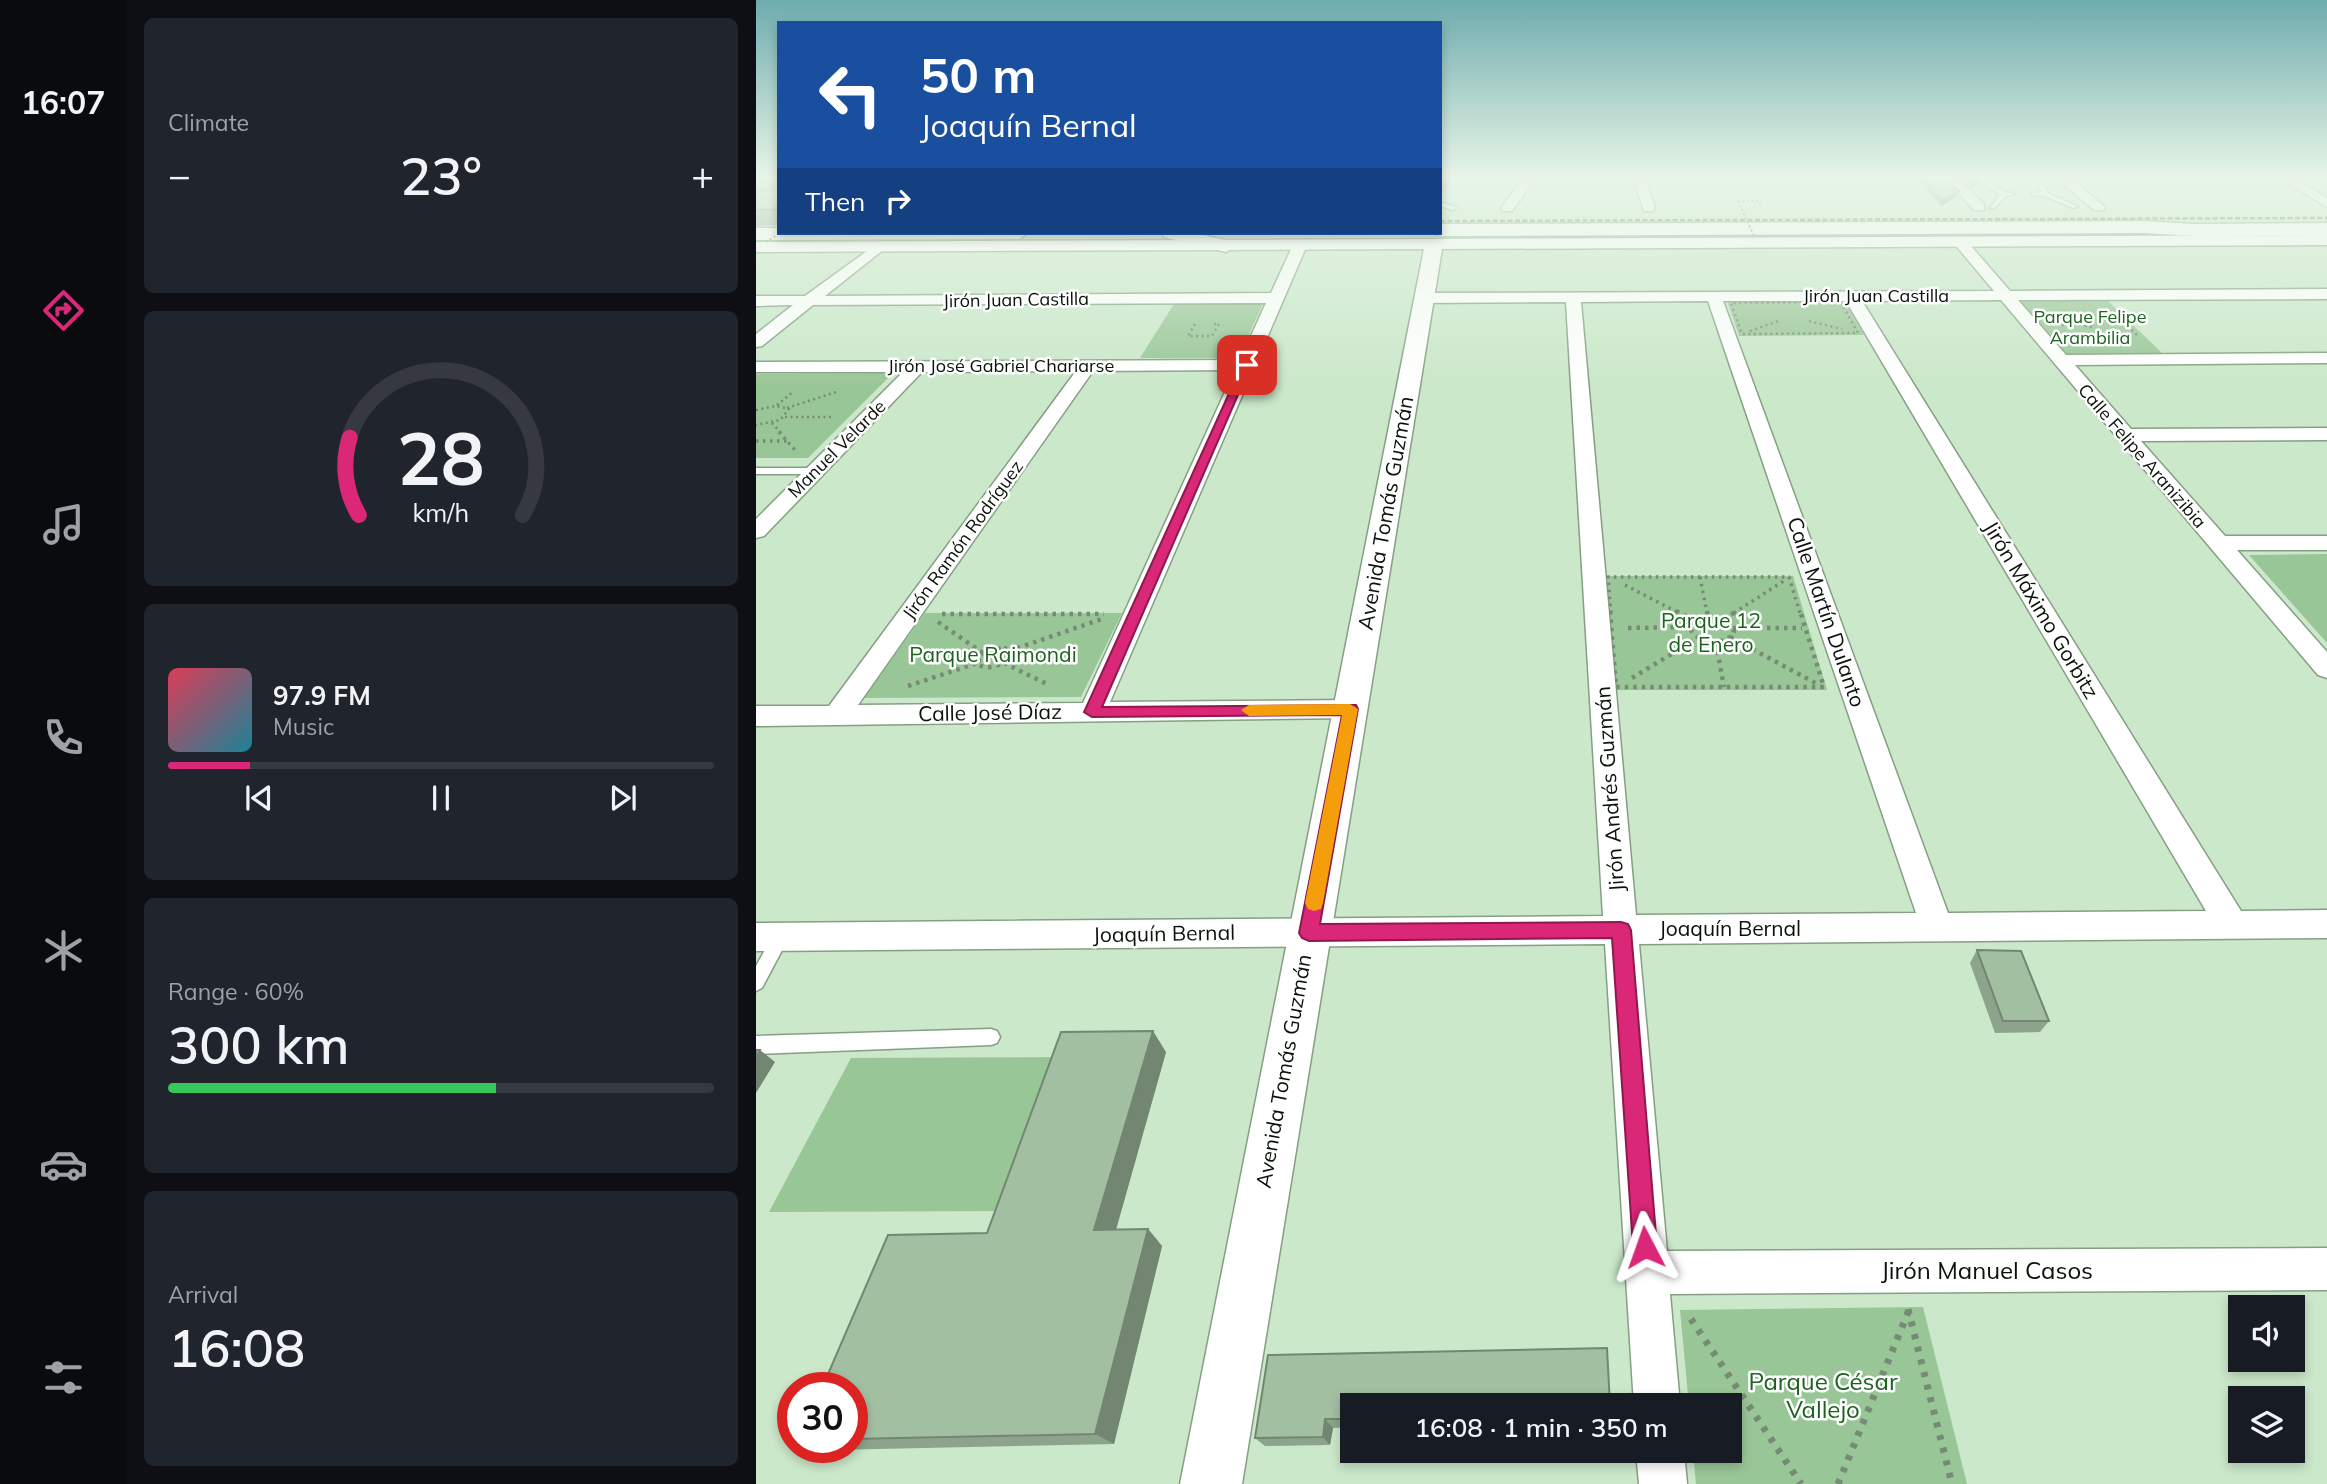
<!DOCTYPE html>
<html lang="en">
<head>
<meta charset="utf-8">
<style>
	body { margin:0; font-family:Mulish,sans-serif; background:#20242c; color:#f1f3f6; height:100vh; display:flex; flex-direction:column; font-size:26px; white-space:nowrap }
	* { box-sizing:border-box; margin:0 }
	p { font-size:23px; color:#9ea1a6 }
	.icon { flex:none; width:38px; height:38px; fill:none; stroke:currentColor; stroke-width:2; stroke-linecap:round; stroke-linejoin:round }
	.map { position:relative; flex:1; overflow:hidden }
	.sheet { display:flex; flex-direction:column; gap:18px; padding:18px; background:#0d0f14; width:630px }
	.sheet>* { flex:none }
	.top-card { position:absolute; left:21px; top:21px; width:665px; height:214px; border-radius:0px; box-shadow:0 4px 10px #0003; background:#1a4fa0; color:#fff; overflow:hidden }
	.fabs { position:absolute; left:1472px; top:1295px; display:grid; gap:14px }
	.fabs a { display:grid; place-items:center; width:77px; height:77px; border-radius:0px; background:#171b24; box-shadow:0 4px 10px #0003; font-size:35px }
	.speed { position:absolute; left:21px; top:1372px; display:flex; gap:14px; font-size:35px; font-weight:700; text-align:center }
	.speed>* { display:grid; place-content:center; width:91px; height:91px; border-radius:50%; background:#171b24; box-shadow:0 4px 10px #0003; line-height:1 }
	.speed .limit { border:10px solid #d22; background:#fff; color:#111 }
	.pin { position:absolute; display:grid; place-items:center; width:60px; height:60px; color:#fff; margin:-30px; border-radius:14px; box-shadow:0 4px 10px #0006 }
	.me { position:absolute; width:77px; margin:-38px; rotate:356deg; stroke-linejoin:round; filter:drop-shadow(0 0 5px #0008) }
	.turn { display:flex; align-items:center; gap:24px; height:147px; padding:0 28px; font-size:32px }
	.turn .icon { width:91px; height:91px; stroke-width:2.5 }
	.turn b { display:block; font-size:49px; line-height:60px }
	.then { display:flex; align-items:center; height:66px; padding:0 28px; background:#0003; gap:14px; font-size:26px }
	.big { font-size:52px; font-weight:600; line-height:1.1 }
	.sheet .tile { flex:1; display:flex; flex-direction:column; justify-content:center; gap:10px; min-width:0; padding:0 24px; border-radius:10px; background:#20242c }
	.sheet .dial { align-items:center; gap:0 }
	.dial svg { height:182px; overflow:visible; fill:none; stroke:#363941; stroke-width:7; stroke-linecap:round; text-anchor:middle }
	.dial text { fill:#f1f3f6; stroke:none }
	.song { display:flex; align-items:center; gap:21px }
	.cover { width:84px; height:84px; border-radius:10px; background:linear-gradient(135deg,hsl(350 70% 55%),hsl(190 70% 35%)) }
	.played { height:7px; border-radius:4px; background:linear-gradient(90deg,#db2777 15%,#363941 15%) }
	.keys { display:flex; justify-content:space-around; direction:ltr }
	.heat { display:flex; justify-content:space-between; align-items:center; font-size:38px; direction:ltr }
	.charge { height:10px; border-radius:5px; background:linear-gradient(90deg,#34c759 60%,#363941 0) }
	.trip { position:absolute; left:584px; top:1393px; width:402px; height:70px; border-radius:0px; background:#171b24; box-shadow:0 4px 10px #0003; font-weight:600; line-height:70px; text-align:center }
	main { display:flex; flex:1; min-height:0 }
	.dock { display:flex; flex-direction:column; width:126px; justify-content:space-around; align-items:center; background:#090b0e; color:#9ea1a6 }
	.dock .icon { width:49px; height:49px }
	.dock .on { color:#db2777 }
	.dock b { font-size:32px; color:#f1f3f6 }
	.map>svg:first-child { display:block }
	.green { fill:#99c697 }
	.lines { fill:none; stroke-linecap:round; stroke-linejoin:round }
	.service-casing { stroke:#859f83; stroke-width:3 }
	.minor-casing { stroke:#859f83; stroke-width:3 }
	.tertiary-casing { stroke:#859f83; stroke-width:3 }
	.primary-casing { stroke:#859f83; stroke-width:3 }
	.path-far4 { stroke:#768b75; stroke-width:2; stroke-dasharray:2 2.5; stroke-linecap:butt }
	.path-far3 { stroke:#768b75; stroke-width:2.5; stroke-dasharray:2 3.5; stroke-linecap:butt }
	.path-far2 { stroke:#768b75; stroke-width:3.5; stroke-dasharray:2.5 4.5; stroke-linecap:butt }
	.path-far1 { stroke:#768b75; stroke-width:4.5; stroke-dasharray:3.5 5; stroke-linecap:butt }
	.path { stroke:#768b75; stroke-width:7; stroke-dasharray:5 8; stroke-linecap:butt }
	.service { fill:#fff; fill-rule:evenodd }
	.minor { fill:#fff; fill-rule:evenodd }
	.tertiary { fill:#fff; fill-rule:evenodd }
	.primary { fill:#fff; fill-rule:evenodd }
	.rail { stroke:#586a58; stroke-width:2.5; stroke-dasharray:5 2.5; stroke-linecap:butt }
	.path-bridge { stroke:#768b75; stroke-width:2; stroke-dasharray:2 2.5; stroke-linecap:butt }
	.wall { fill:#8ca48b }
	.shaded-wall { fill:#728671 }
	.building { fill:#a3bfa2; stroke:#728671; stroke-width:2 }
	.route { fill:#db2777; stroke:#8e194d; stroke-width:2 }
	.slow { fill:#f59e0b }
	.labels { text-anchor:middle; stroke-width:5; stroke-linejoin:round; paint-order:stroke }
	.far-street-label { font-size:18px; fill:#091309; stroke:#fff }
	.far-park-label { font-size:18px; fill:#1d6320; stroke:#fff }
	.street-label { font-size:21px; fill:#091309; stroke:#fff }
	.park-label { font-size:21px; fill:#1d6320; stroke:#fff }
	.near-street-label { font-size:24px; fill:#091309; stroke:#fff }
	.near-park-label { font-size:24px; fill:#1d6320; stroke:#fff }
</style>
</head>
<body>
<main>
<nav class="dock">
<b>16:07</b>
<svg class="icon on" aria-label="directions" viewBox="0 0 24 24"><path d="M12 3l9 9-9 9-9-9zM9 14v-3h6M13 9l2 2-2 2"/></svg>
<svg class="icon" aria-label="music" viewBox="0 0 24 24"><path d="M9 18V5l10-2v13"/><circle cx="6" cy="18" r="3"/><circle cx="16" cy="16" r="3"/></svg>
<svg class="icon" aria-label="phone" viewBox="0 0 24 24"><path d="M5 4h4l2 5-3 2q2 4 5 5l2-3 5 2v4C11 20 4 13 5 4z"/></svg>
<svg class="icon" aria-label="climate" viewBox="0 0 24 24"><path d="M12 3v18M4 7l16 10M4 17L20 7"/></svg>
<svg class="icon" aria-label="car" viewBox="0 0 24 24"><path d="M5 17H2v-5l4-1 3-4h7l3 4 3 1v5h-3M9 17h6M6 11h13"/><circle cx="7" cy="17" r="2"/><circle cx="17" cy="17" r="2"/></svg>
<svg class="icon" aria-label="filters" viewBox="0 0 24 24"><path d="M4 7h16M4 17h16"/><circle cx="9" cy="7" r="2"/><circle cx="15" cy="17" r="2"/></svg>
</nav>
<section class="sheet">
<div class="tile"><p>Climate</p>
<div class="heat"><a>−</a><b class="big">23°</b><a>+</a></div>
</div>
<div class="tile dial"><svg viewBox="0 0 100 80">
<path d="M14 69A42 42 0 1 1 86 69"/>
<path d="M14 69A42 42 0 0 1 10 35" stroke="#db2777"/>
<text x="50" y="56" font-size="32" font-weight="700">28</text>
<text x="50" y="72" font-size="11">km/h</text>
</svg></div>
<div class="tile">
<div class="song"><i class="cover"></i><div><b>97.9 FM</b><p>Music</p></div></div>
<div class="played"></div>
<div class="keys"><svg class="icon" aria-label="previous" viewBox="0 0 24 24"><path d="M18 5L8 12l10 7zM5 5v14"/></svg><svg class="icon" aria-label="pause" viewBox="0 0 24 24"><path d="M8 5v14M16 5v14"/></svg><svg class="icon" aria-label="next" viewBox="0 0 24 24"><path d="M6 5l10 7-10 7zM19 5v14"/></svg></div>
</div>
<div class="tile"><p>Range · 60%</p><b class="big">300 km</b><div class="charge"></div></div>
<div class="tile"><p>Arrival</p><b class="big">16:08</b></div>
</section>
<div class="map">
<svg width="1571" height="1484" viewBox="0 0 1571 1484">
	<rect width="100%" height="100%" fill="#cbe8ca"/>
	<!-- green -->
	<g class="green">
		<path d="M1351 300 1406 353 1309 354 1262 301Z"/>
		<path d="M971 301H1088L1108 335 983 336Z"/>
		<path d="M418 304H507L482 358H384Z"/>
		<path d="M137 373 52 458H0V374Z"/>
		<path d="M1571 554V643L1493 555Z"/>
		<path d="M851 576H1037L1071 690H859Z"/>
		<path d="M169 613H366L325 697 108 698Z"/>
		<path d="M313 1057 257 1211 13 1212 95 1058Z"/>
		<path d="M1167 1307 1211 1484H940L937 1451H975V1405H933L924 1310Z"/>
	</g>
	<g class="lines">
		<defs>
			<g id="service">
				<path d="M1218 178H1225L1249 192 1259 194 1250 196 1238 208H1234L1244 194Z"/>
				<path d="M1278 178H1284L1292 193 1322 207 1317 208 1289 196 1276 195V193L1286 192Z"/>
				<path d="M684 202 699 207 700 208 697 210 684 206Z"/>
				<path d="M0 468H59L64 471 59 474H0Z"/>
				<path d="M25 930 31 932 33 937 6 988 0 991V966L19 932Z"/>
				<path d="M235 1029 241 1031 244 1037 241 1043 235 1045 0 1054V1036Z"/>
			</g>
			<g id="minor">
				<path d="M768 178H780L756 211H746L745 208Z"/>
				<path d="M877 178H889L899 208 898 211H888Z"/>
				<path d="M1188 178H1201L1228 204V210H1218Z"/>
				<path d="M1300 178H1314L1349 207 1348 210H1338Z"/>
				<path d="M1523 178H1538L1571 198V207Z"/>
				<path d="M1203 237 1208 238 1254 291 1571 289V299L1262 300 1310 355 1571 353V363L1319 365 1375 429 1571 428V440L1385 441 1469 536H1571V550H1481L1571 652V678L1562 675 1245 300 1106 301 1485 911 1571 910V938L883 944 911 1251 1571 1248V1290L914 1294 924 1405H878L849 944 0 951V923L847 916 810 302 668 303 660 298 668 293 1238 291 1196 241ZM952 301 1160 913 880 915 825 302ZM967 301H1090L1450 911 1192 913Z"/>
				<path d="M544 241 551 245 354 702 594 700 604 702 608 709 604 716 594 718 0 726V706H73L320 371 166 372 8 536 0 538V519L147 372H0V362L484 360 510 303 57 305 6 346 0 347V334L37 305 0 306V296H49L122 243 127 244V250L69 296 515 293 537 245ZM479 370 327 703 102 705 337 371Z"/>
				<path d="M880 1451H928L931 1484H883Z"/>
			</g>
			<path id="tertiary" d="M1571 235V245L686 249 486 1484H424L668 249 0 252V242Z"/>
			<g id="primary">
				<path d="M1387 221 1440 224 1571 223V235L1440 236 1387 233 684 236 677 233H684V224Z"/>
				<path d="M0 228H23V233H272L263 239 0 240Z"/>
				<path d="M406 233H438L477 242 480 246 470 252 408 237Z"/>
			</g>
		</defs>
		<!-- service casing -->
		<use href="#service" class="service-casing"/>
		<!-- minor casing -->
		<use href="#minor" class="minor-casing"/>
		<!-- tertiary casing -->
		<use href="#tertiary" class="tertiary-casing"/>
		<!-- primary casing -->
		<use href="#primary" class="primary-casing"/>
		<!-- path-far4 -->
		<path class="path-far4" d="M982 201H1003L1006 207"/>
		<!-- path-far3 -->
		<g class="path-far3">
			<path d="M1085 302 1102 333 986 334 975 303Z"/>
			<path d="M1364 318 1383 337"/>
			<path d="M1053 321 1086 329"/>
			<path d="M1324 323 1335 327 1322 324Z"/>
			<path d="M439 324 432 336H456L463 324H458"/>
			<path d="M1335 324H1369"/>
			<path d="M1306 325 1322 324"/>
			<path d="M994 331 1025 320"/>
			<path d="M21 405 38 391"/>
			<path d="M31 408 80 392"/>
			<path d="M0 410 20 406 33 409 24 420 0 425"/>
			<path d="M29 417H77"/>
			<path d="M16 423 25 433"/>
		</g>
		<!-- path-far2 -->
		<g class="path-far2">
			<path d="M23 432 40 451"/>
			<path d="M0 441H31"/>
			<path d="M944 577 951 613"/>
			<path d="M869 585 923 613"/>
			<path d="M855 613 852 577H1033L1044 613"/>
			<path d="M978 613 1029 580"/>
		</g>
		<!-- path-far1 -->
		<g class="path-far1">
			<path d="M854 611 860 687H1068L1044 611"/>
			<path d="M920 611 938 620"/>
			<path d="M951 611 952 616"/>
			<path d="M186 614H348"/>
			<path d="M948 616 970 620 978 631 976 636C961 646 945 644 934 629L935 624Z"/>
			<path d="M968 619 981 611"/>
			<path d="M182 622 227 653"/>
			<path d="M872 628 934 627"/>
			<path d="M977 628H1046"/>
			<path d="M974 637 1063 685"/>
			<path d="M960 643 968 687"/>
			<path d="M248 647 255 655C246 666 235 670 222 665L224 655Z"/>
			<path d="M253 651 346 619"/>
			<path d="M248 663 291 684"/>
			<path d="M876 678 942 638"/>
			<path d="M152 686 221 663"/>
		</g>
		<!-- path -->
		<g class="path">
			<path d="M1152 1309 1196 1484"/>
			<path d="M935 1319 1045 1484"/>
			<path d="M1082 1484 1153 1310"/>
		</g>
		<!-- service -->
		<use href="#service" class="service"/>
		<!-- minor -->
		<use href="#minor" class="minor"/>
		<!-- tertiary -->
		<use href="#tertiary" class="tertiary"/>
		<!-- primary -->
		<use href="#primary" class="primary"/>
		<!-- rail -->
		<path class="rail" d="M684 221 1571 218"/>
		<!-- path-bridge -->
		<g class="path-bridge">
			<path d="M982 201 999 238"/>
			<path d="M10 242 24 233"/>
		</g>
	</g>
	<!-- wall -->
	<g class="wall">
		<path d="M0 178H23V225L0 226Z"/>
		<path d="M684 178H698L688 192H684Z"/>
		<path d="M1160 178H1190L1203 191 1201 196 1185 206Z"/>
		<path d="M1205 178H1223V179L1222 184 1215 188Z"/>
		<path d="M1221 950 1293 1021 1284 1032 1239 1033 1214 963Z"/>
		<path d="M410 1052 360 1230 392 1229 406 1246 358 1444 75 1450 65 1447H96V1388Z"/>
		<path d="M597 1405V1427L577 1428 574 1445 509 1446 499 1438Z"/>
	</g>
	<!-- shaded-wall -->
	<g class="shaded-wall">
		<path d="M687 178H698L688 192Z"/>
		<path d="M1223 179 1222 184 1215 188 1216 183Z"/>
		<path d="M1203 191 1201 196 1185 206 1186 201Z"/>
		<path d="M23 205V225L15 210Z"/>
		<path d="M397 1031 410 1052 355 1247 338 1230Z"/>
		<path d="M4 1050 19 1062 0 1093V1058Z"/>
		<path d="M392 1229 406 1246 358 1444 339 1434Z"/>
		<path d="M569 1419 577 1428 574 1445 567 1437Z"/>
	</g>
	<!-- building -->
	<g class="building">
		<path d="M17 178H23V205L15 210H0V191H17Z"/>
		<path d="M1165 178H1190L1203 191 1186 201Z"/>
		<path d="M1211 178H1223V179L1216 183Z"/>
		<path d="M1221 950 1265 951 1293 1021H1247Z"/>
		<path d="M397 1031 338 1230 392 1229 339 1434 96 1439V1388H66L132 1235 231 1233 305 1032Z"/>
		<path d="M0 1050H4L0 1058Z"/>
		<path d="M851 1348 854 1405H597V1419H569L567 1437 499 1438 512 1355Z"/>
	</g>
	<!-- sky -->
	<linearGradient id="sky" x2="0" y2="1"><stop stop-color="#6eabae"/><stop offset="0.46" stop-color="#e8f5e7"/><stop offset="1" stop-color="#e8f5e7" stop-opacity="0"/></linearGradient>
	<rect width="1571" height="386" fill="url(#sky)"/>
	<!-- route -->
	<path class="route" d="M491 362 495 365 346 707 600 705 602 709 564 924 865 922 872 924 875 930 901 1247 897 1255 889 1259 881 1255 877 1247 856 938 553 941 546 938 543 933 586 715 336 717 328 712 486 365Z"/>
	<!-- slow -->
	<path class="slow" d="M594 704 602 709 567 903 565 909 558 911 552 909 549 903 586 715 493 716 485 710 493 705Z"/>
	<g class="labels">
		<!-- far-street labels -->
		<g class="far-street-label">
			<text x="1120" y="302">Jirón Juan Castilla</text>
			<text transform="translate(260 300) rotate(-1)" y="6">Jirón Juan Castilla</text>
			<text x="245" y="372">Jirón José Gabriel Chariarse</text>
			<text transform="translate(81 449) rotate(-45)" y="6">Manuel Velarde</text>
			<text transform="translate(1386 456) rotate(49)" y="6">Calle Felipe Aranizibia</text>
			<text transform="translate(207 540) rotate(-54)" y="6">Jirón Ramón Rodríguez</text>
		</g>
		<!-- far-park labels -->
		<g class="far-park-label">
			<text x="1334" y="323">Parque Felipe<tspan x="1334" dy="21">Arambilia</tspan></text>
		</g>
		<!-- street labels -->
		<g class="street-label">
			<text transform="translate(630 513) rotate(-80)" y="7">Avenida Tomás Guzmán</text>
			<text transform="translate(1285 610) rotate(59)" y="7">Jirón Máximo Gorbitz</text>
			<text transform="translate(1070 612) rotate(71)" y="7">Calle Martín Dulanto</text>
			<text transform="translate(234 713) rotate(-1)" y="7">Calle José Díaz</text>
			<text transform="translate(854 789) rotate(-94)" y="7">Jirón Andrés Guzmán</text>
			<text x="974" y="936">Joaquín Bernal</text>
			<text transform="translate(408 934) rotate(-1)" y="7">Joaquín Bernal</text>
			<text transform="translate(528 1071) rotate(-80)" y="7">Avenida Tomás Guzmán</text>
		</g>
		<!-- park labels -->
		<g class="park-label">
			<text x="955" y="628">Parque 12<tspan x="955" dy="24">de Enero</tspan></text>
			<text x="237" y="662">Parque Raimondi</text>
		</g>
		<!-- near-street labels -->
		<g class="near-street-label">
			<text x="1231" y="1279">Jirón Manuel Casos</text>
		</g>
		<!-- near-park labels -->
		<g class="near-park-label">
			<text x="1067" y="1390">Parque César<tspan x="1067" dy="28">Vallejo</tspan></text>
		</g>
	</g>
</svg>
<div class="fabs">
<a><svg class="icon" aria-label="sound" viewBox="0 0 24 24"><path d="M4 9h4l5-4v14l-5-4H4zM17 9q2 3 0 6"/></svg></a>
<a><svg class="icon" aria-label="layers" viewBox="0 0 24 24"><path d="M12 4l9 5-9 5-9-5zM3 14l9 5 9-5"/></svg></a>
</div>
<div class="speed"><div class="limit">30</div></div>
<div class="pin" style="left:491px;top:365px;background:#d93025"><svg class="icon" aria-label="arrive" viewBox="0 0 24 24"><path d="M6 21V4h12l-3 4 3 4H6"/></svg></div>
<svg class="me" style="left:889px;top:1247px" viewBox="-20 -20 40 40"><path d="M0-17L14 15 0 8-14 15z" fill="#db2777" stroke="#fff" stroke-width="4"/></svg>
<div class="trip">16:08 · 1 min · 350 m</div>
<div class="top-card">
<div class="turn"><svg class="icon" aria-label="left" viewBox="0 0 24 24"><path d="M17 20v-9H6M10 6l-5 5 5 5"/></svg><div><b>50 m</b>Joaquín Bernal</div></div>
<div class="then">Then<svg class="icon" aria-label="right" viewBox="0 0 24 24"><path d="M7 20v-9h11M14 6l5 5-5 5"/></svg></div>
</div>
</div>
</main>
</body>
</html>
